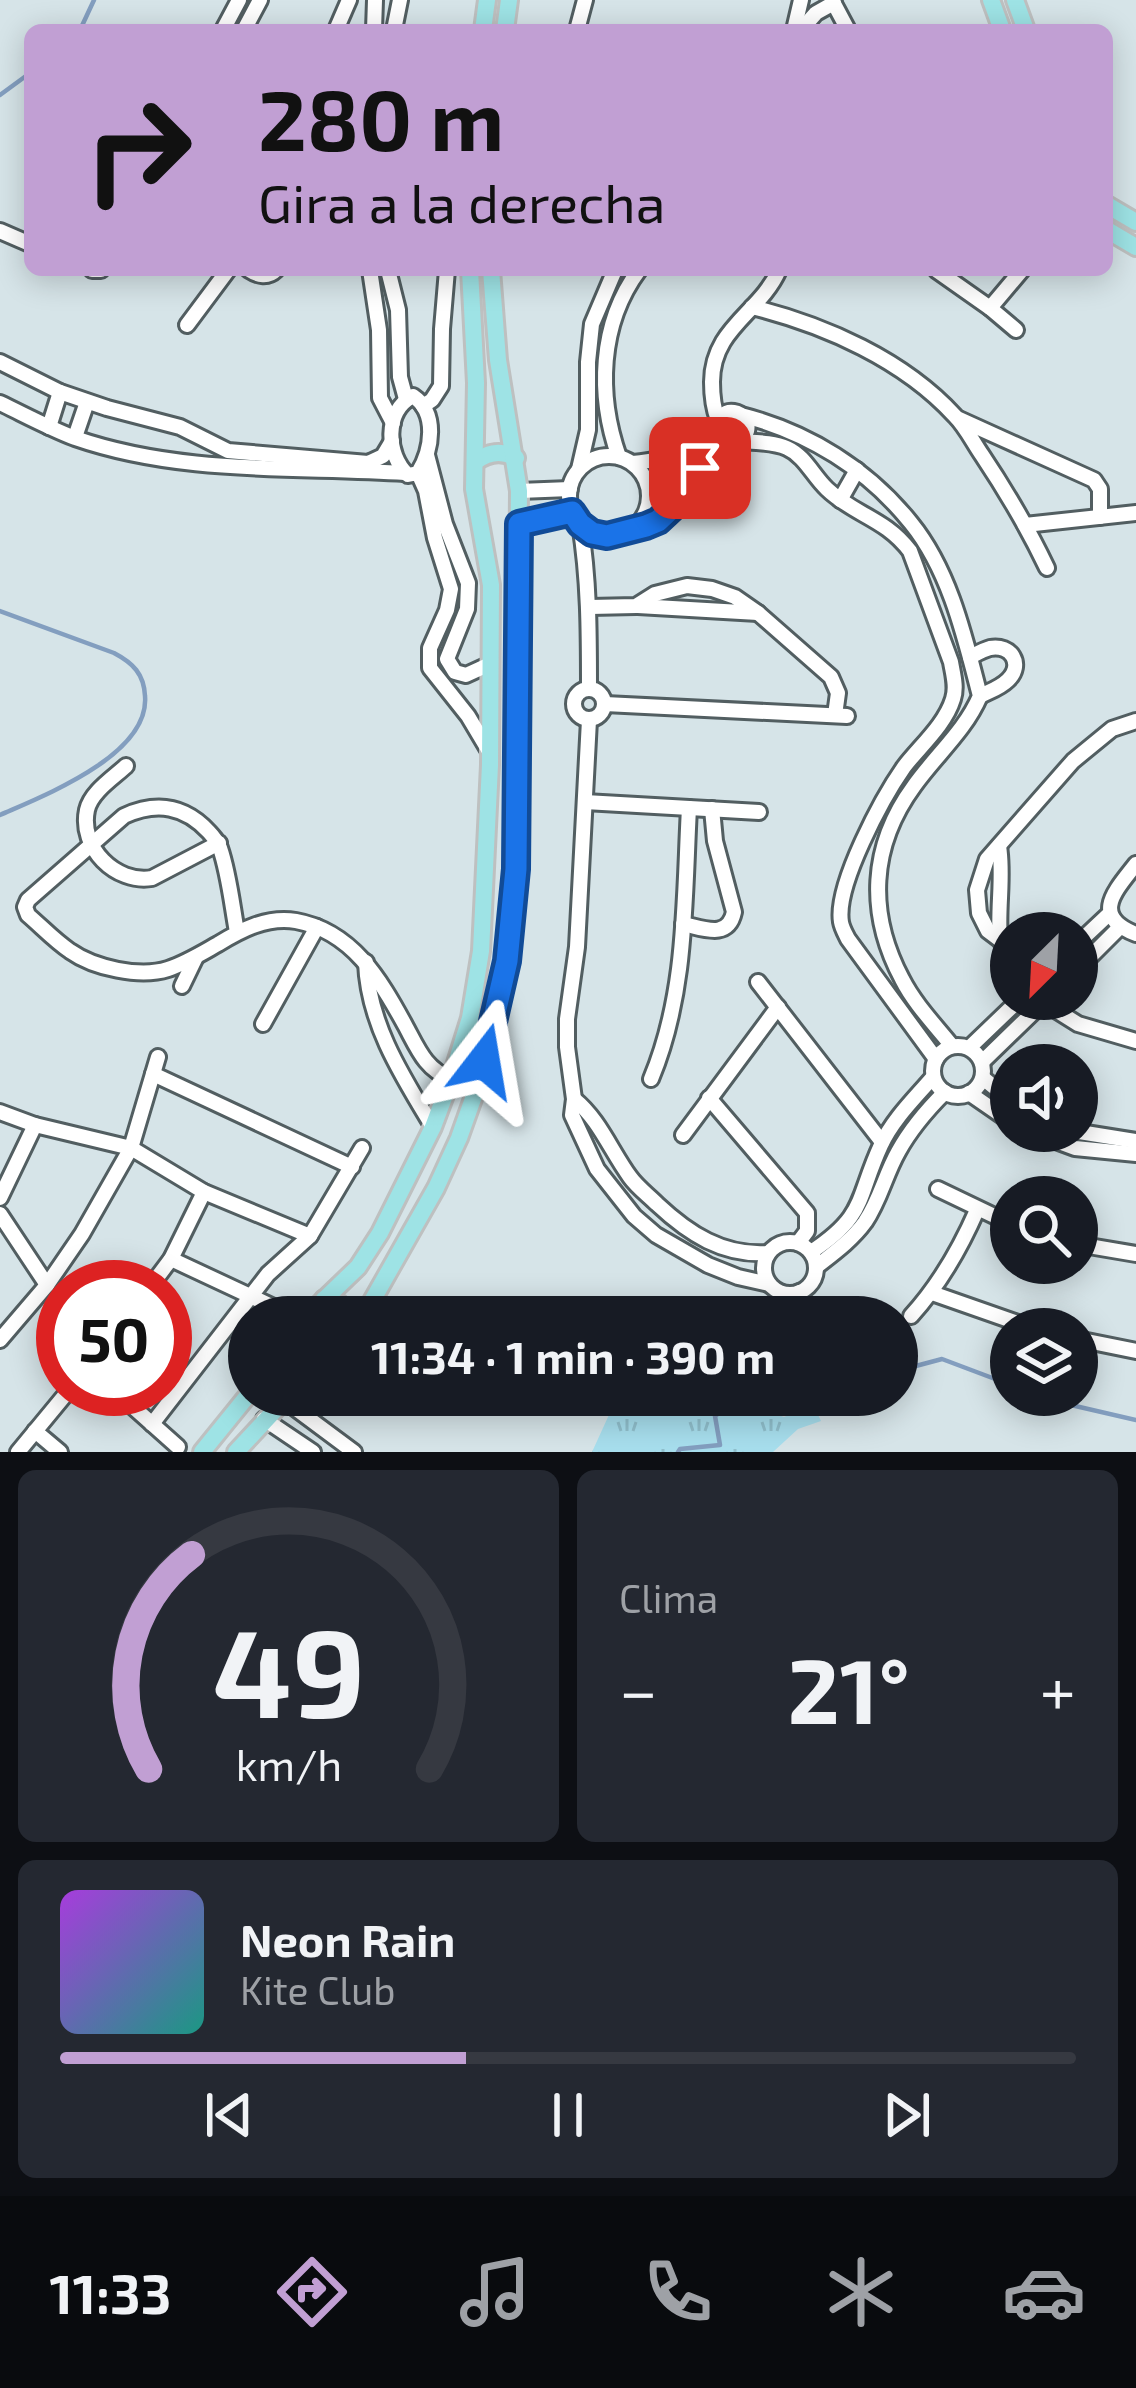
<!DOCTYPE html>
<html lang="es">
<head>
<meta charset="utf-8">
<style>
	body { margin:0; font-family:"Exo 2",sans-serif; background:#242831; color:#f1f3f6; height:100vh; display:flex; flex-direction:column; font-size:45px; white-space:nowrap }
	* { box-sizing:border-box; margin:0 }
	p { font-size:39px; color:#9ea1a6 }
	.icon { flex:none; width:66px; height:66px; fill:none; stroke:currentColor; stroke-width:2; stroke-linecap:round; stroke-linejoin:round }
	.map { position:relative; height:1452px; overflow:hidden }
	.panel { display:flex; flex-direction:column; gap:18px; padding:18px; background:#0d0f14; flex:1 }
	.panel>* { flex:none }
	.banner { position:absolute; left:24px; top:24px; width:1089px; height:252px; border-radius:18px; box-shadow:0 6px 30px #0003; background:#c19fd3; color:#111; overflow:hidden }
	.needle { width:78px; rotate:204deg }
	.controls { position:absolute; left:990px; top:912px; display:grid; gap:24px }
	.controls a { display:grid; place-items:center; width:108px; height:108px; border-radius:50%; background:#171b24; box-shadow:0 6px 30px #0003; font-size:60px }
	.speed { position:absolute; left:36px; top:1260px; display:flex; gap:24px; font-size:60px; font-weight:700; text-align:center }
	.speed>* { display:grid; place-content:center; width:156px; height:156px; border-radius:50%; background:#171b24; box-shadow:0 6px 30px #0003; line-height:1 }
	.speed .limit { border:18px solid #d22; background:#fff; color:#111 }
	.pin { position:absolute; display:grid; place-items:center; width:102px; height:102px; color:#fff; margin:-51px; border-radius:24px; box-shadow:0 6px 18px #0006 }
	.me { position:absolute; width:132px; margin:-66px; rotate:14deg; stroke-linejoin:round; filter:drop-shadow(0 0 9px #0008) }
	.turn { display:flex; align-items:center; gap:42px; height:252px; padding:0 36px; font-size:54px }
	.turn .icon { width:156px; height:156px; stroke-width:2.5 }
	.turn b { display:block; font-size:84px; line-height:102px }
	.big { font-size:90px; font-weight:700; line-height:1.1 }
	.panel .tile { flex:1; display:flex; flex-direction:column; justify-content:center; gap:18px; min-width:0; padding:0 42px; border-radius:18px; background:#242831 }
	.panel .dial { align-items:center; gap:0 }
	.dial svg { height:312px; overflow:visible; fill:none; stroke:#363941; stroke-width:7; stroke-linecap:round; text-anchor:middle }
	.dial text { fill:#f1f3f6; stroke:none }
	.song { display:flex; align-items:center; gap:36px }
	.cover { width:144px; height:144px; border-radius:18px; background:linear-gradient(135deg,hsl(280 70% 55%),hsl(170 70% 35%)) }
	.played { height:12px; border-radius:6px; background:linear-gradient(90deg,#c19fd3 40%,#363941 40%) }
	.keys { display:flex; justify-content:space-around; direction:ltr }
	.heat { display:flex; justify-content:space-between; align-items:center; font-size:66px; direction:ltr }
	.panel .tiles { flex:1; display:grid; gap:18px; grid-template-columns:1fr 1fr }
	.tile:last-child { grid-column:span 2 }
	.trip { position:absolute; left:228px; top:1296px; width:690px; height:120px; border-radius:60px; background:#171b24; box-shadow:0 6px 30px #0003; font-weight:700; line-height:120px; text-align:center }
	.menu { display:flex; height:192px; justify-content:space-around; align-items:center; background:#090b0e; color:#9ea1a6 }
	.menu .icon { width:84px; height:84px }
	.menu .current { color:#c19fd3 }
	.menu b { font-size:54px; color:#f1f3f6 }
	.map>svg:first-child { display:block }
	.grass { fill:url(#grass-tufts) }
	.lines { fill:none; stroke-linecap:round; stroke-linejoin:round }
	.stream { stroke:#839ebf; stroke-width:4.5 }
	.minor-casing { stroke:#525e61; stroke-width:20 }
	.major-casing { stroke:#bec0c0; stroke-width:22 }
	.minor { stroke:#fff; stroke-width:14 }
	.major { stroke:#9ee3e5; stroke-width:16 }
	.route-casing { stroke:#114b97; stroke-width:30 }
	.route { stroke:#1a73e8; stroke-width:21 }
</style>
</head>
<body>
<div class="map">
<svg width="1136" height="1452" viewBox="0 0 1136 1452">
	<defs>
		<pattern id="grass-tufts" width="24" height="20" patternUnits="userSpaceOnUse" patternTransform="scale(3)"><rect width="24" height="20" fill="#a7deed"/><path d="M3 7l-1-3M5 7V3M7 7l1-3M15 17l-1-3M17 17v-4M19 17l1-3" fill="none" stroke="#90bfcc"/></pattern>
	</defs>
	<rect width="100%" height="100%" fill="#d6e4e8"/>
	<!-- grass -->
	<path class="grass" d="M615 1395H726L784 1417 813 1404 821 1421 798 1429 773 1452H592L613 1406Z"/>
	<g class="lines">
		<!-- stream -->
		<g class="stream">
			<path d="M80 30 94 0"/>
			<path d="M0 95 30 73"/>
			<path d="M0 611 114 653C133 663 144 674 145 696 150 755 43 796 0 815"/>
			<path d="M897 1371 942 1359 1011 1385"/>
			<path d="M1039 1395 1058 1402 1136 1420"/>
			<path d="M678 1452 680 1449 720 1445 715 1416 731 1405 759 1395"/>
		</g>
		<defs>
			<g id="minor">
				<path d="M832 0 848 30"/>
				<path d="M223 30 239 0"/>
				<path d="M244 30 260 0"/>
				<path d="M336 30 349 0"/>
				<path d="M374 30 375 0"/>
				<path d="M394 30 400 0"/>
				<path d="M577 30 585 0"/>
				<path d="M794 30 801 0"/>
				<path d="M801 30 816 13 834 3"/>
				<path d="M0 231 30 244"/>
				<path d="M92 270H101"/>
				<path d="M249 270C258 276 268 278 276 270"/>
				<path d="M370 270 379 330 380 398 393 423"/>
				<path d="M388 270 398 310 400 377 406 399"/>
				<path d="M936 270 990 308 1016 330"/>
				<path d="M752 307C825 325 904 360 955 416 966 427 973 442 982 455 1006 491 1028 528 1047 568"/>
				<path d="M990 308 1022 270"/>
				<path d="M187 325 228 270"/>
				<path d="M0 362 60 392 107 408 180 427 228 451 368 463 383 456 392 441"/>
				<path d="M0 403C25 415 49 428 75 438 182 475 294 466 405 473"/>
				<path d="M423 406 432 400 441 386 442 329 447 270"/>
				<path d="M741 415C808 432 868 469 911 523 950 571 965 638 980 696 965 731 936 755 914 786 870 846 867 913 902 979 914 1003 935 1025 952 1046"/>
				<path d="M959 419 1094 480 1100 489V517"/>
				<path d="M718 420C713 407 712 395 712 382 712 328 760 313 779 270"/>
				<path d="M49 427 60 392"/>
				<path d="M75 437 87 402"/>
				<path d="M740 441C755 442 774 442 787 448 805 456 813 476 827 489 854 515 885 518 910 551L951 662C953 674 957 687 953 699 945 725 920 746 904 767 883 797 835 885 841 922 842 928 845 933 848 939L936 1059"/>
				<path d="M427 455 445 524 468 583 467 609 447 659 455 672 466 675 490 664"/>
				<circle cx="609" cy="496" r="40"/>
				<path d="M619 457C597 395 599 324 639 270"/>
				<path d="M633 463C673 459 690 453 717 422"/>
				<path d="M579 469 588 430V362L592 324 615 270"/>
				<path d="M418 473 408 475C386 455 384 411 413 396 438 413 432 450 418 473L426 491 435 538 451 589 447 610 430 648V668L468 716 490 753"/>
				<path d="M519 491 570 489"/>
				<path d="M840 500 857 470"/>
				<path d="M519 524 572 512"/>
				<path d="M580 524C589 579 589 633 589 688"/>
				<path d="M1025 525 1136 513"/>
				<path d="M635 528C675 524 683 483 709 459 719 450 743 443 747 431 752 411 717 400 716 432L722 440 731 443"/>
				<path d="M638 606 758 613"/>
				<path d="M590 607 636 606 655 594 687 586 712 589 735 597 758 613 831 677 838 693 835 715"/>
				<path d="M970 657C976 654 983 650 990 648 1011 644 1024 664 1008 680 1000 688 990 691 980 696"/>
				<circle cx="589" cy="704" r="15"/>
				<path d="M605 704 847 716"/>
				<path d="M589 720 577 947 567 1019V1047L574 1099 572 1115 597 1169 634 1216 656 1235 708 1265 738 1277 769 1284"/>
				<path d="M126 766C113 778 91 792 87 810 79 848 116 884 152 878L219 843"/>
				<path d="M585 802 759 812"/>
				<path d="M999 846C1004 877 997 909 1000 940"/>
				<path d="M1136 864C1115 891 1090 916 1136 934"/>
				<path d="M683 924C703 928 728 940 734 912L715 841 712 809"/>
				<path d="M237 932C232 905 229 874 220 848 217 840 215 839 209 832 185 806 157 801 124 816L28 900 25 907 28 915C42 927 55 941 70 951 94 968 140 978 168 969 186 963 202 953 218 944 241 930 267 916 296 921 352 931 380 979 405 1025 418 1049 425 1069 451 1079"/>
				<path d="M1077 944 1110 913"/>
				<path d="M1011 959 1000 940 988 931 979 913 977 890 987 859 1073 761 1112 729 1136 721"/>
				<path d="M366 962C368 1023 402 1076 433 1127"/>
				<path d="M1077 970 1120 927"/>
				<path d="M758 982 882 1142"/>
				<path d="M182 986 196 957"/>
				<path d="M1038 999 1078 1024 1136 1041"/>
				<path d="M263 1024 317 927"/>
				<circle cx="958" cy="1071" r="25"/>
				<path d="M969 1048 1020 999"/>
				<path d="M982 1062 1047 999"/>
				<path d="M153 1074 352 1167"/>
				<path d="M983 1078 1011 1101"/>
				<path d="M651 1079C687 993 684 900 689 808"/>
				<path d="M969 1093 1011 1122"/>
				<path d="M709 1098 807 1213V1231L798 1243"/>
				<path d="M574 1099C599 1119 611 1151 630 1177 637 1187 648 1195 657 1204 689 1234 723 1256 768 1253"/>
				<path d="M0 1112 35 1125 131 1148 204 1192 310 1236"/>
				<path d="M1029 1131 1075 1148 1136 1154"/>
				<path d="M1073 1131 1136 1141"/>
				<path d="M683 1135 778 1007"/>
				<path d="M938 1189 1011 1224"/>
				<path d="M0 1198 35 1125"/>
				<path d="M0 1214 47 1285"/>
				<circle cx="790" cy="1268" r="26"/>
				<path d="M1077 1244 1136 1254"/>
				<path d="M811 1252C867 1215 856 1199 881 1145 893 1119 915 1098 933 1077"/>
				<path d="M171 1259 280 1310"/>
				<path d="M816 1267C834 1253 852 1240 865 1222 880 1200 885 1175 898 1152 910 1130 927 1110 945 1092"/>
				<path d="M150 1287 171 1259 204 1192"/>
				<path d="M799 1292 805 1317"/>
				<path d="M932 1293 1035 1329"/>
				<path d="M911 1316C940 1284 960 1249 977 1210"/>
				<path d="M1077 1339 1136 1351"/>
				<path d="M0 1340 47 1285 82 1234 131 1148 158 1057"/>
				<path d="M113 1389 178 1447"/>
				<path d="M284 1400 354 1452"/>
				<path d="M264 1419 313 1452"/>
				<path d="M152 1424 268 1274 310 1236 362 1148"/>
				<path d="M35 1431 60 1452"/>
				<path d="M18 1452 70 1389"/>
			</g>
			<g id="major">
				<path d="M991 0 1002 30"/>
				<path d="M1015 0 1026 30"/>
				<path d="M483 30 487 0"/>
				<path d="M505 30 509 0"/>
				<path d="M1107 205 1136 222"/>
				<path d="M1107 230 1136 247"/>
				<path d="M475 462C488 452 502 450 516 458"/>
				<path d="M324 1299 340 1304 351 1317"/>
				<path d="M306 1317 358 1267 380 1233 433 1127 451 1079 470 1018 481 951 490 765 491 585 474 489 476 383 470 270"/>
				<path d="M363 1317 436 1188 459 1138 474 1096 494 1026 507 961 516 869 519 491 498 360 491 270"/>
				<path d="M202 1452 249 1394"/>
				<path d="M236 1452 289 1395"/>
			</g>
		</defs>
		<!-- minor casing -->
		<use href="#minor" class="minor-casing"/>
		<!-- major casing -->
		<use href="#major" class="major-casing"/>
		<!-- minor -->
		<use href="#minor" class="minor"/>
		<!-- major -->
		<use href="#major" class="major"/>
	</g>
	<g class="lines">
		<defs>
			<path id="route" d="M484 1061 507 961 516 869 519 524 572 512 580 524 592 533 607 536 646 526 658 521 674 506 700 468"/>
		</defs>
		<!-- route casing -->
		<use href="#route" class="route-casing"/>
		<!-- route -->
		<use href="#route" class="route"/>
	</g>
</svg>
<div class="controls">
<a><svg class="needle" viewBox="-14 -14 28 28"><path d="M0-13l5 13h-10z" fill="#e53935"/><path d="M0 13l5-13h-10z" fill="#9ea1a6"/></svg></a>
<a><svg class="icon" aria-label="sound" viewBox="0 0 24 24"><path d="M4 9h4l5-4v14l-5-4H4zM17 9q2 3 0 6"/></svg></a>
<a><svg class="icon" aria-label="search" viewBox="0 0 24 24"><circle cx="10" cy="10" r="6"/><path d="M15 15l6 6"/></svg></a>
<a><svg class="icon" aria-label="layers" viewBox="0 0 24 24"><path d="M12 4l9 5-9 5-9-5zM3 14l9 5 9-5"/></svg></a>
</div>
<div class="speed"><div class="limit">50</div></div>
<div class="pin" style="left:700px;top:468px;background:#d93025"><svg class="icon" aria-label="arrive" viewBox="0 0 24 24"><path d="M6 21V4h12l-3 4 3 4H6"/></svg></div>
<svg class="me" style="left:484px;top:1061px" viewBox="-20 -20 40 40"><path d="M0-17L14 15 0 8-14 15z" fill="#1a73e8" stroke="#fff" stroke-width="4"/></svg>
<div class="trip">11:34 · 1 min · 390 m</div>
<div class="banner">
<div class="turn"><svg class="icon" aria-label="right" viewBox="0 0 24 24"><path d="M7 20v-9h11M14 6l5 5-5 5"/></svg><div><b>280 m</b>Gira a la derecha</div></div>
</div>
</div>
<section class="panel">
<div class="tiles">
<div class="tile dial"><svg viewBox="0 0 100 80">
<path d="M14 69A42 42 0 1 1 86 69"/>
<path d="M14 69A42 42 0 0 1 25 14" stroke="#c19fd3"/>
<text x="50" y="56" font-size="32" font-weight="700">49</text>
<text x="50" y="72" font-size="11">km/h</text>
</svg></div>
<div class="tile"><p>Clima</p>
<div class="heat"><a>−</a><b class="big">21°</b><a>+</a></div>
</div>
<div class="tile">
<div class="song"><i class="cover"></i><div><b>Neon Rain</b><p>Kite Club</p></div></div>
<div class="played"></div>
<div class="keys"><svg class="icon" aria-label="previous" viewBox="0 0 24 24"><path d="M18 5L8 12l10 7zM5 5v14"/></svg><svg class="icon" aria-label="pause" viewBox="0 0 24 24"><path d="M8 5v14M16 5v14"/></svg><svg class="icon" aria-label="next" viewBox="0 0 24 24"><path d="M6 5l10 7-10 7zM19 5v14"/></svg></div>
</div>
</div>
</section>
<nav class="menu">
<b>11:33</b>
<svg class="icon current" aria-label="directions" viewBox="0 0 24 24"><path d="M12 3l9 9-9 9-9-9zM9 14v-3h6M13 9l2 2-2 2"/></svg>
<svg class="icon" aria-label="music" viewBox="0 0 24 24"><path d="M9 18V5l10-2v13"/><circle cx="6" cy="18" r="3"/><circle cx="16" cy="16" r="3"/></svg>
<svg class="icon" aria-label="phone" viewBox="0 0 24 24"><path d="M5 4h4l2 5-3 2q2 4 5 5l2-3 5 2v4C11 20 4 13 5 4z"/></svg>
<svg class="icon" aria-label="climate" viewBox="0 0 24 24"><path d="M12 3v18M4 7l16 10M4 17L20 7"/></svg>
<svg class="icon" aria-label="car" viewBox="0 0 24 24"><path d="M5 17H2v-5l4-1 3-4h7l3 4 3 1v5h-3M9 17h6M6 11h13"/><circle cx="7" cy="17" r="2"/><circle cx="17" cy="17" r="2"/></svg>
</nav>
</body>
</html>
